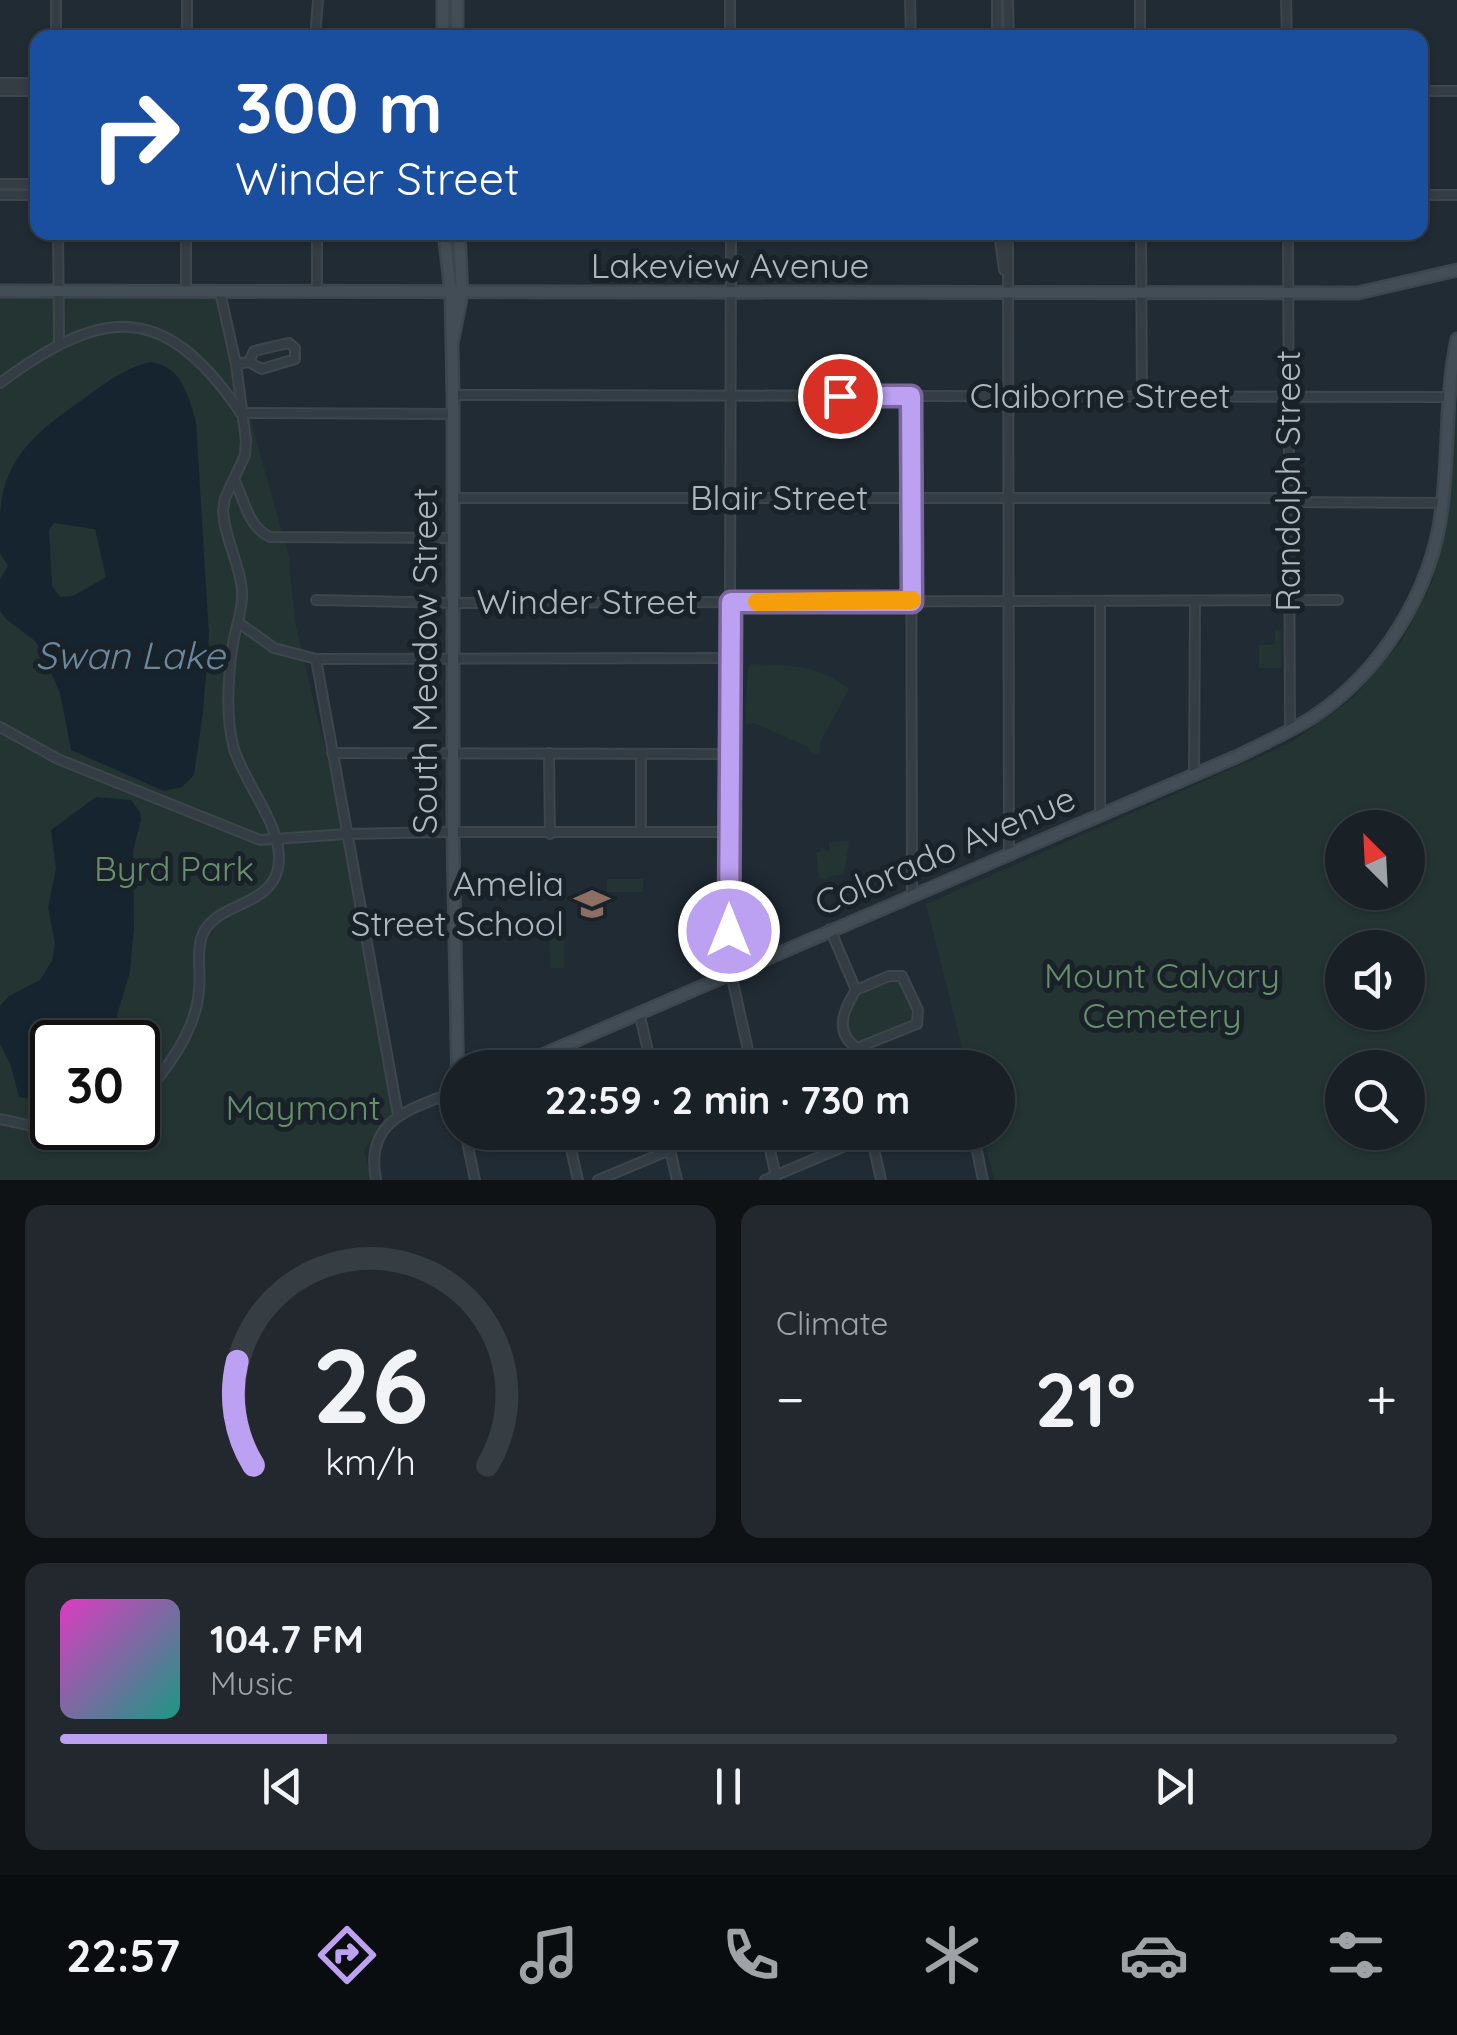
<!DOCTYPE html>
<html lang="en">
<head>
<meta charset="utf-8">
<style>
	body { margin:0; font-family:Quicksand,sans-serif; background:#22282e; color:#f1f3f6; height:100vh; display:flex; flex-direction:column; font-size:38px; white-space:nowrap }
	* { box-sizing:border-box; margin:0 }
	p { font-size:32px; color:#9fa3a7 }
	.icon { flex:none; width:55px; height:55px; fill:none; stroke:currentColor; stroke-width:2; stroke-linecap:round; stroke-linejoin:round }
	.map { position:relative; height:1180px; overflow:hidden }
	.drawer { display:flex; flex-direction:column; gap:25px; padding:25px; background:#0e1215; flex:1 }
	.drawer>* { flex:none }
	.guide { position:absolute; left:30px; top:30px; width:1398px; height:210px; border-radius:20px; box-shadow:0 2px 8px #0004,0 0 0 2px #373e43; background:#1a4fa0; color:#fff; overflow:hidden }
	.needle { width:65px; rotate:336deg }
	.fabs { position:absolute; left:1325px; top:810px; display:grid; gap:20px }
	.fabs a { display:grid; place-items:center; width:100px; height:100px; border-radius:50%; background:#192026; box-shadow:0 2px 8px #0004,0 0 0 2px #373e43; font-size:50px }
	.speed { position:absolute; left:30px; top:1020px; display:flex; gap:20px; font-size:50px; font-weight:700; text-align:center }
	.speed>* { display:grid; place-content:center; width:130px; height:130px; border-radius:50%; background:#192026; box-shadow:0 2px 8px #0004,0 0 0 2px #373e43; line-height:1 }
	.speed .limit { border:5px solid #111; border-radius:15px; background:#fff; color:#111 }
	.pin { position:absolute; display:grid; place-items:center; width:85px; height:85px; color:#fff; margin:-42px; border:5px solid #fff; border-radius:50%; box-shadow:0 2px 10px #0007 }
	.me { position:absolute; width:110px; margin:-55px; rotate:0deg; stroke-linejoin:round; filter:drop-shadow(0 0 8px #0008) }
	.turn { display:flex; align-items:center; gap:35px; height:210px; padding:0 40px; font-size:45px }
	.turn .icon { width:130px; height:130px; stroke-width:2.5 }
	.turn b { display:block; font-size:70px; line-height:85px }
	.big { font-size:75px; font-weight:700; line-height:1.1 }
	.drawer .card { flex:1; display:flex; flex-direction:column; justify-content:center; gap:15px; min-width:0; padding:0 35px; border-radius:20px; background:#22282e }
	.drawer .dial { align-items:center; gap:0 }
	.dial svg { height:260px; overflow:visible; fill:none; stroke:#373e43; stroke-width:7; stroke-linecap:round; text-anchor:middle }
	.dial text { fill:#f1f3f6; stroke:none }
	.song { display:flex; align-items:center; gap:30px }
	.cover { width:120px; height:120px; border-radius:15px; background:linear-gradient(135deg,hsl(310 70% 55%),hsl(170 70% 35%)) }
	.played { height:10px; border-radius:5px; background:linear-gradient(90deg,#bca0f2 20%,#373e43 20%) }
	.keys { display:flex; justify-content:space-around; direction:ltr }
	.heat { display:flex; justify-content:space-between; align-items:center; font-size:55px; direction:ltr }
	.drawer .tiles { flex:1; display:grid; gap:25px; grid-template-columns:1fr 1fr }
	.card:last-child { grid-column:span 2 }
	.trip { position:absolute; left:440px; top:1050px; width:575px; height:100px; border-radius:50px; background:#192026; box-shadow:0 2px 8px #0004,0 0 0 2px #373e43; font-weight:700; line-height:100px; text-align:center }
	.menu { display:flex; height:160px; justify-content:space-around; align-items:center; background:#0a0d0f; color:#9fa3a7 }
	.menu .icon { width:70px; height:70px }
	.menu .selected { color:#bca0f2 }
	.menu b { font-size:45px; color:#f1f3f6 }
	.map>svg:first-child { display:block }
	.green { fill:#233433; fill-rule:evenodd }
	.water { fill:#16242f; fill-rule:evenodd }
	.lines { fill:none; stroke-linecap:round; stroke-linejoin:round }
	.street-casing { stroke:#3d464d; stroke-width:12 }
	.secondary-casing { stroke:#3d464d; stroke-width:15 }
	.street { stroke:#343d44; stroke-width:8 }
	.secondary { stroke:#424d56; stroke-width:10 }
	.route-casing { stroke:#7a689d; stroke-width:25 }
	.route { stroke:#bca0f2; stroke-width:18 }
	.slow { stroke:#f59e0b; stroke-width:18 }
	.labels { text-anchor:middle; stroke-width:10; stroke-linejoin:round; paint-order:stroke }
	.street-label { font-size:35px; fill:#aeb8c1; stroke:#192228 }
	.park-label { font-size:35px; fill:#688e6b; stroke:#192228 }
	.poi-label { font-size:35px; fill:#aeb8c1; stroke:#192228; text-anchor:end }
	.water-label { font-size:38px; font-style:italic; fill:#6a879d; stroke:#192228 }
</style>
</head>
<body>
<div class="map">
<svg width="1457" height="1180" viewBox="0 0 1457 1180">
	<rect width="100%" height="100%" fill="#212b33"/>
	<!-- green -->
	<g class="green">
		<path d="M216 296 289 557 295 622 345 833 396 1107 364 1150 371 1180H0V297ZM52 1042H138V1128H52Z"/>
		<path d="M1457 406V1180H994L983 1133 998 1132V1068L967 1067 926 904 1290 743 1352 699 1403 639 1432 582 1447 527 1454 407ZM1342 828H1408V892H1342ZM1342 948H1408V1012H1342ZM1342 1068H1408V1132H1342Z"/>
		<path d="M1275 630H1281V668H1259V645L1275 644Z"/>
		<path d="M751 664C791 665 817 664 849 689L820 743V752L814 755 808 747 754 723 745 725 748 667Z"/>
		<path d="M849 841 844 874 831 876 826 880 819 878 816 853 821 851V847L829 852V842Z"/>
		<rect x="607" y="879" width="36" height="13"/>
		<path d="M557 932 564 938V968H550L549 933Z"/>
		<path d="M893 979 900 982 915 1014 914 1019 863 1042H856C824 1011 868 989 893 979Z"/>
	</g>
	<!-- water -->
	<g class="water">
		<path d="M150 362C182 366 188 395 196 422L209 636 203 712 194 775 182 787 164 791 71 750 60 693 43 654 35 641 6 619 0 611V579L8 566C6 561 2 558 0 553 0 546 0 531 0 522 0 460 35 433 82 400 104 384 124 368 150 362ZM54 523 95 529 106 577 73 596 60 597 52 586 49 530Z"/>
		<path d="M96 797 131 800 140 812 141 820 133 851 134 928 130 972 117 1015 115 1042H52V1103L19 1097 11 1066 0 1044V1006L9 996 40 980 52 961 55 944 48 907 56 869 51 830Z"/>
	</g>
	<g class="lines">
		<defs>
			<g id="street">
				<path d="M56 0V38"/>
				<path d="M730 0V38"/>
				<path d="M910 0 911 38"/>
				<path d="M997 0V38"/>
				<path d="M1008 0 1009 38"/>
				<path d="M1140 0V38"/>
				<path d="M1286 0 1287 38"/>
				<path d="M187 38V0"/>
				<path d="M315 38 318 0"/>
				<path d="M0 83H38"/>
				<path d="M0 91H38"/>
				<path d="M1420 91H1457"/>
				<path d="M0 184H38"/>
				<path d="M0 195H38"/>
				<path d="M1420 195H1457"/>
				<path d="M58 232 59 343"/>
				<path d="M317 232V292"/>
				<path d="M731 232 729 964 752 1068"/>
				<path d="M999 232 1004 270"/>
				<path d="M1008 232 1009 854"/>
				<path d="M1141 232 1142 397"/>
				<path d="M1288 232 1290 730"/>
				<path d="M186 292V232"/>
				<path d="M236 364 249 362 262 369 295 359V348L289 343 254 351 249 362"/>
				<path d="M0 383C100 309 162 299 238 409"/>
				<path d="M453 395 1447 397"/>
				<path d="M911 397 912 895"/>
				<path d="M240 413 452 414"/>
				<path d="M234 479C244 499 248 527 270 537L452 538"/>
				<path d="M452 498H1287"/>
				<path d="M1287 502 1443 503"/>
				<path d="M316 600 453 603 1338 600"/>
				<path d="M1100 602V815"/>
				<path d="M239 623 274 648 316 659 731 658"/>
				<path d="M316 659 398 1115"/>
				<path d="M0 727 58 759 260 840 347 834 446 832H729"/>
				<path d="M332 753 729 754"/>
				<path d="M549 753 550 834"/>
				<path d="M641 754V832"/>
				<path d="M1194 776 1195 602"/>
				<path d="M830 929 856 990C844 1009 833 1032 857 1048L917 1024 918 1010 902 976H889L856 990"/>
				<path d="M639 1012 652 1068"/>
				<path d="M548 1052 551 1068"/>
				<path d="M138 1100C166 1072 196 1031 199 990 201 973 196 952 202 936 214 902 270 908 278 868 286 830 245 785 234 749 225 716 228 676 233 643 236 626 243 610 242 591 240 563 224 538 223 510L225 498 245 455 246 441 236 364 220 292"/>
				<path d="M0 1119 28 1125 52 1124"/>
				<path d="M465 1132 475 1180"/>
				<path d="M567 1132 578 1180"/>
				<path d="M666 1132 677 1180"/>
				<path d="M766 1132 776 1177"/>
				<path d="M973 1132 983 1180"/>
				<path d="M871 1135 881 1180"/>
				<path d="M376 1180C364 1119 411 1109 456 1091L458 1097"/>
				<path d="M598 1180 670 1150"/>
				<path d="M765 1180 878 1132"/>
			</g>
			<g id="secondary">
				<path d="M443 38V0"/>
				<path d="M457 38V0"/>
				<path d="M444 232 451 294 453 395V839L458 1091"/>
				<path d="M0 291 1358 293 1457 270"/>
				<path d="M453 339 462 294 459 232"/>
				<path d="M512 1068 1238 756C1263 744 1289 732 1313 717 1382 671 1432 591 1442 508 1449 451 1445 396 1457 339"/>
			</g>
		</defs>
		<!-- street casing -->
		<use href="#street" class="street-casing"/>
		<!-- secondary casing -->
		<use href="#secondary" class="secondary-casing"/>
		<!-- street -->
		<use href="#street" class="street"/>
		<!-- secondary -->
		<use href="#secondary" class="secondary"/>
	</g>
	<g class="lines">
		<defs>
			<path id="route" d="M729 931 731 602H912L911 396H840"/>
		</defs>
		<!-- route casing -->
		<use href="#route" class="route-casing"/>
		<!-- route -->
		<use href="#route" class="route"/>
		<!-- slow -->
		<path class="slow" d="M757 602 912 600"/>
	</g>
	<!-- icons -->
	<defs>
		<symbol id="school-bare" viewBox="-9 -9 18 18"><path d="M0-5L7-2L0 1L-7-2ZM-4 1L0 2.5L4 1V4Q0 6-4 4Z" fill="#8d6e63" stroke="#192228" stroke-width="2.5" paint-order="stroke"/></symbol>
	</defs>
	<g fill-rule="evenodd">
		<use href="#school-bare" x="567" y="879" width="50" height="50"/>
	</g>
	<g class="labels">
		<!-- street labels -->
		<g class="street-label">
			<text x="730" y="278">Lakeview Avenue</text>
			<text x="1100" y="408">Claiborne Street</text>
			<text transform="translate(1288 481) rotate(-90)" y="12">Randolph Street</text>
			<text x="779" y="510">Blair Street</text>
			<text x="587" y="614">Winder Street</text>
			<text transform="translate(425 661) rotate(-90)" y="12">South Meadow Street</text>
			<text transform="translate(945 851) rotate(-23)" y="12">Colorado Avenue</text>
		</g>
		<!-- park labels -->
		<g class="park-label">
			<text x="174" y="881">Byrd Park</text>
			<text x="1162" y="988">Mount Calvary<tspan x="1162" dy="40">Cemetery</tspan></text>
			<text x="303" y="1120">Maymont</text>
		</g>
		<!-- poi labels -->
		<g class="poi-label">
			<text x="564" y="896">Amelia<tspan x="564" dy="40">Street School</tspan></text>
		</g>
		<!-- water labels -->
		<g class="water-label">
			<text x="130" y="669">Swan Lake</text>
		</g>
	</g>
</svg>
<div class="fabs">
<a><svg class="needle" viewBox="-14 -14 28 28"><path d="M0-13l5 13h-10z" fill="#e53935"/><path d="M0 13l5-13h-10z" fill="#9fa3a7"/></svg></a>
<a><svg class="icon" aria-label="sound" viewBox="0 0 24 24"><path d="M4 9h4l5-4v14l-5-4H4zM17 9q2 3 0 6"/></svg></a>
<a><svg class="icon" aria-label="search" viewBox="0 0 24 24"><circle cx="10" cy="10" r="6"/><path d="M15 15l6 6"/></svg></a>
</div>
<div class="speed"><div class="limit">30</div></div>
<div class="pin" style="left:840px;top:396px;background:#d93025"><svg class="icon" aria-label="arrive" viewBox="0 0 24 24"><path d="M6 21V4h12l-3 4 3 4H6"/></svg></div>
<svg class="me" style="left:729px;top:931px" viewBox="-20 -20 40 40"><circle r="17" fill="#bca0f2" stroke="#fff" stroke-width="3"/><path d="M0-11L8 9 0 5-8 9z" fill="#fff"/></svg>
<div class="trip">22:59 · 2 min · 730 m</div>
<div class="guide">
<div class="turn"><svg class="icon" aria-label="right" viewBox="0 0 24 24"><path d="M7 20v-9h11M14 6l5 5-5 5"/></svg><div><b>300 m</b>Winder Street</div></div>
</div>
</div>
<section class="drawer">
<div class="tiles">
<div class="card dial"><svg viewBox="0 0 100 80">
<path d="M14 69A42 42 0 1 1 86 69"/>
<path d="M14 69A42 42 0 0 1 9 37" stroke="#bca0f2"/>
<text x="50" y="56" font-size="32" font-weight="700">26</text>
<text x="50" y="72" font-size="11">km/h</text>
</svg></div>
<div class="card"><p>Climate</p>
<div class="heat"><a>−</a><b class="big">21°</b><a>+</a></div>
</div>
<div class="card">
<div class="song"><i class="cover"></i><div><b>104.7 FM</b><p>Music</p></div></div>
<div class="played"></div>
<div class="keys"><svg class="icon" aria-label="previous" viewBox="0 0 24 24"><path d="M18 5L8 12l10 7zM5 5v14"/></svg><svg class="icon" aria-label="pause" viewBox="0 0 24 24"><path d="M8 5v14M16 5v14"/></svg><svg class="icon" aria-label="next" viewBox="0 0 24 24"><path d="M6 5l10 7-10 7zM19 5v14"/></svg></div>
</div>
</div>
</section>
<nav class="menu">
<b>22:57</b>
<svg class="icon selected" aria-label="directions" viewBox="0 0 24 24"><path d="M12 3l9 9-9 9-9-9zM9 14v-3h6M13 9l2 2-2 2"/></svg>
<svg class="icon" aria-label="music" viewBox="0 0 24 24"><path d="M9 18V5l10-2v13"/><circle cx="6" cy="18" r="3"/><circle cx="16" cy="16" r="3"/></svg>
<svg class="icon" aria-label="phone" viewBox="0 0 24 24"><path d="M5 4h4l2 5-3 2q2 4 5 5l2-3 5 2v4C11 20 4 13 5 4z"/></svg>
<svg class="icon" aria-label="climate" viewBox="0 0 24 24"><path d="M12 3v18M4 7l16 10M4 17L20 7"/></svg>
<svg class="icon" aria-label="car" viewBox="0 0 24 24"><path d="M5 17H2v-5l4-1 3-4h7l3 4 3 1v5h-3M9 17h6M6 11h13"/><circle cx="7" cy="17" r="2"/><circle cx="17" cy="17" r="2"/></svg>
<svg class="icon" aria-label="filters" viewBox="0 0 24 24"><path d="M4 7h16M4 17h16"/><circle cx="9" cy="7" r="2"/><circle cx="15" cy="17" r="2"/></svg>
</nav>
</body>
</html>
